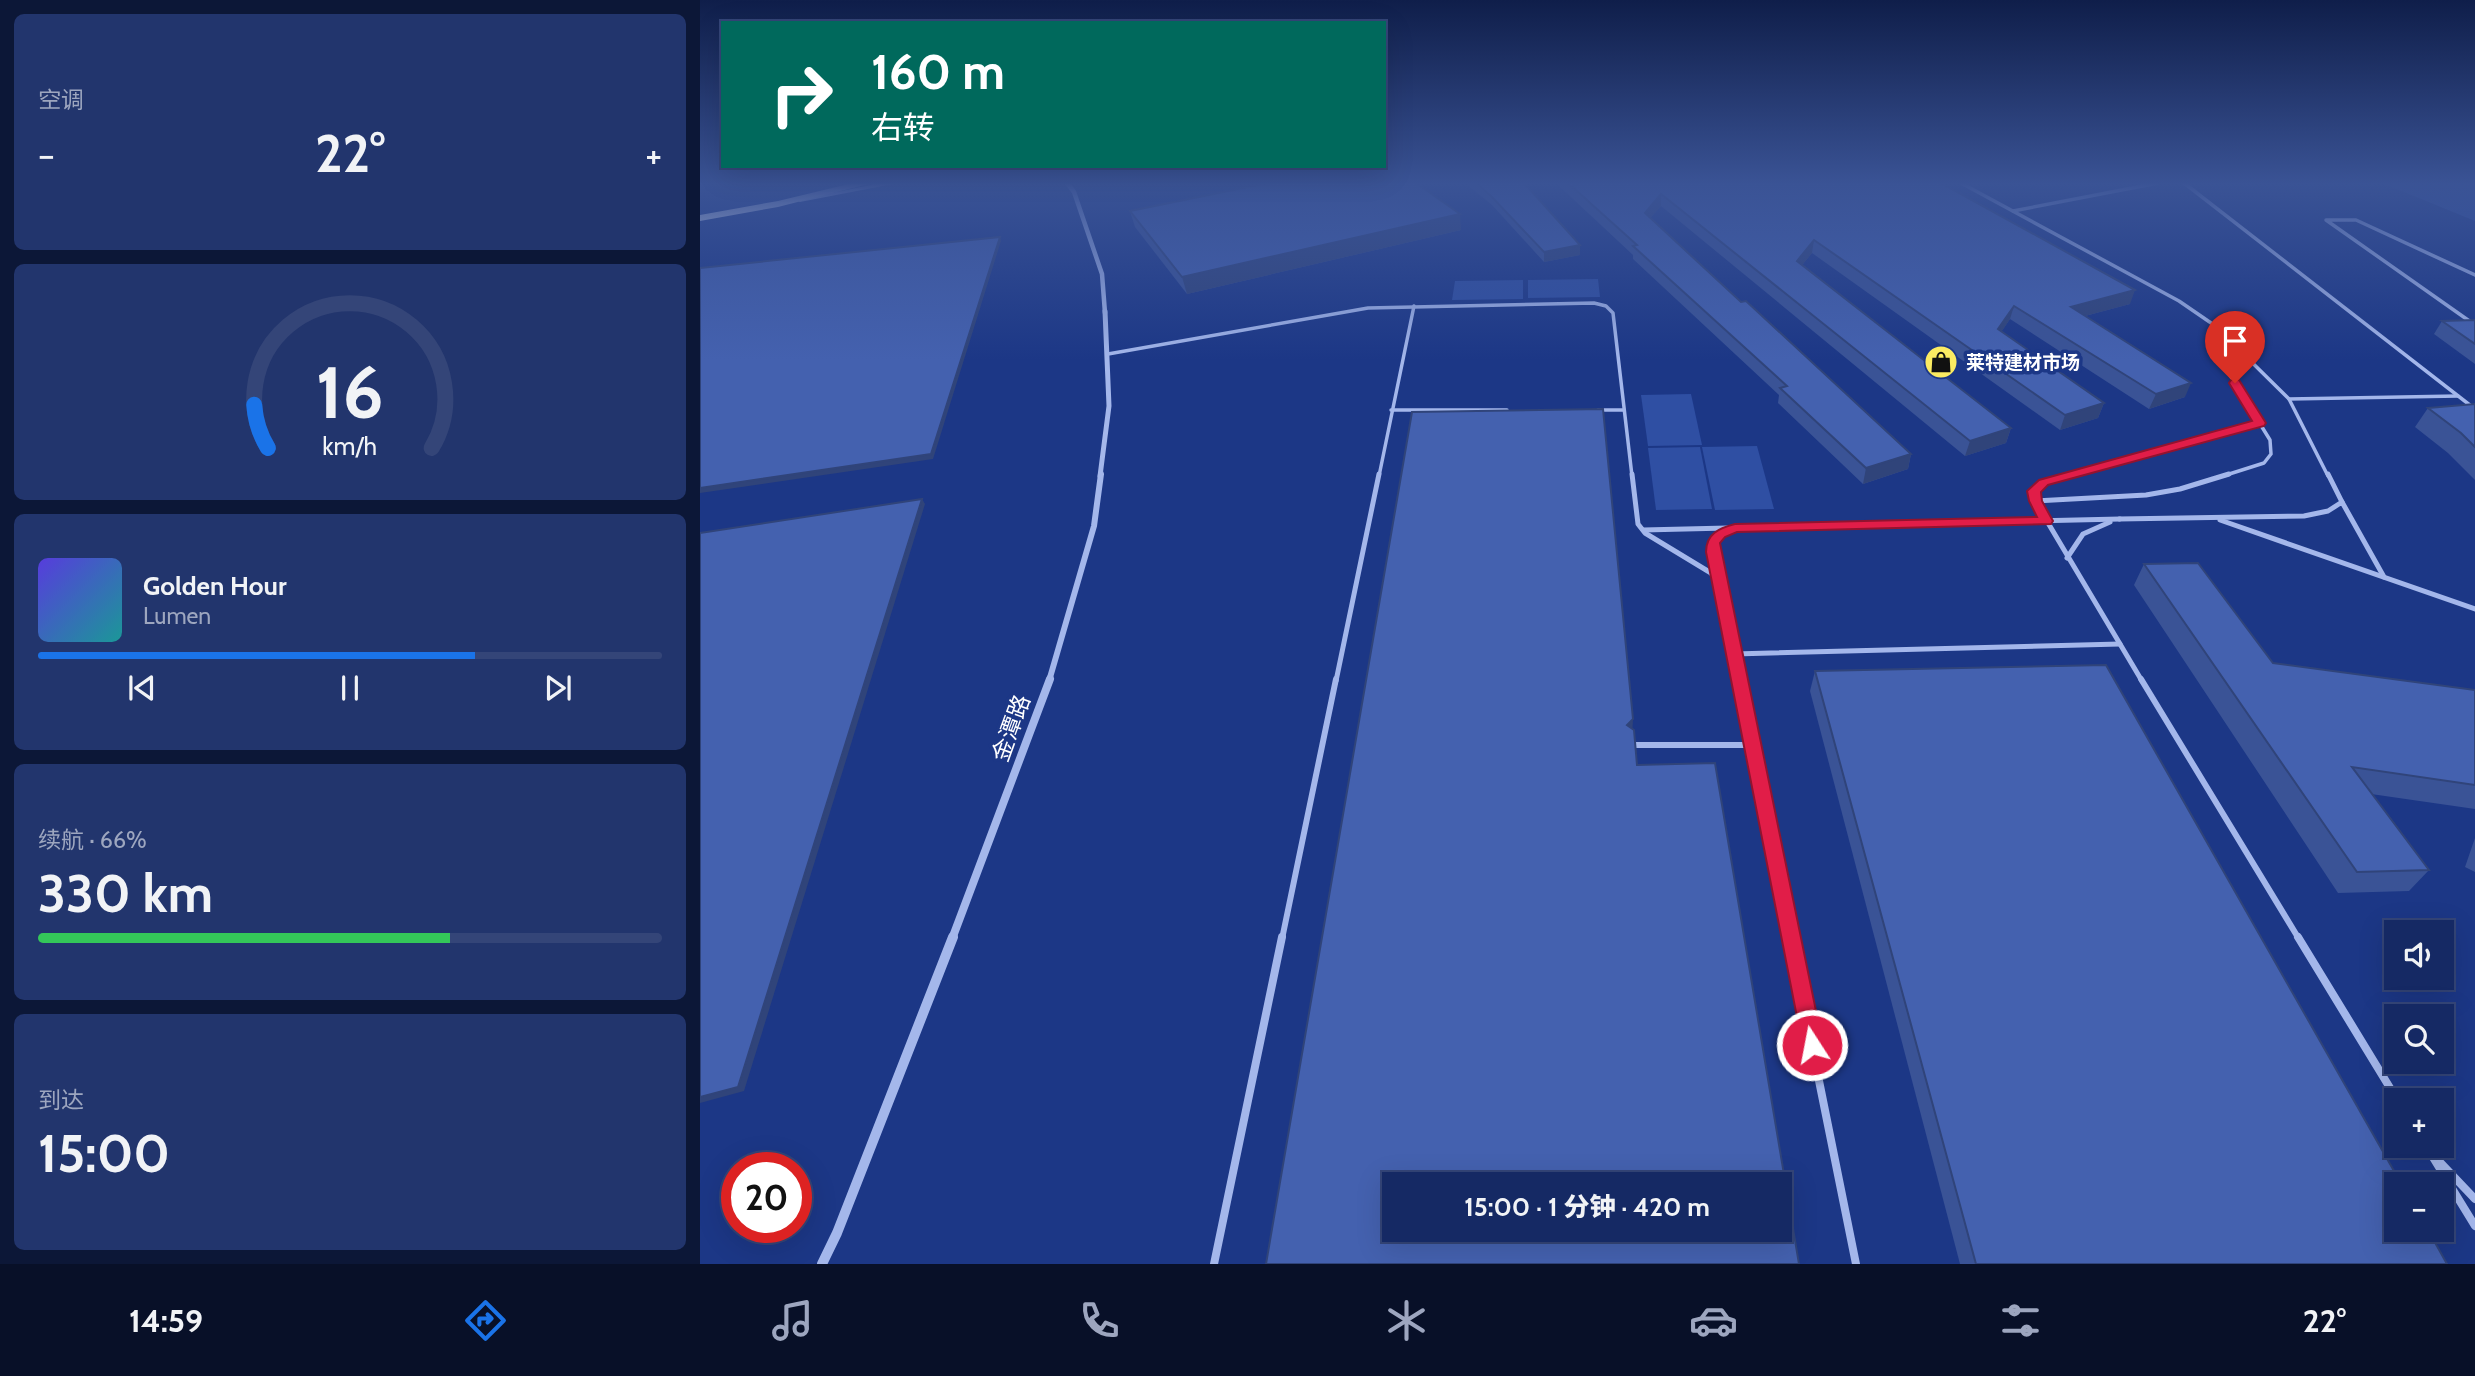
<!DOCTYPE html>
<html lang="zh">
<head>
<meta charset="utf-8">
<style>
	body { margin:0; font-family:Cabin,"Noto Sans SC",sans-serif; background:#22356d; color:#f1f3f6; height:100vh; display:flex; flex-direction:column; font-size:26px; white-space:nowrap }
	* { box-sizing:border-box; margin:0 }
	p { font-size:23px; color:#9da6bf }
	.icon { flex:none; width:38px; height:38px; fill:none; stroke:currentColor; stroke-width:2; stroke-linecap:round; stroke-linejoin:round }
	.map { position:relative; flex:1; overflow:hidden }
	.details { display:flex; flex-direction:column; gap:14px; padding:14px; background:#0c1737; width:700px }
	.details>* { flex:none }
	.hud { position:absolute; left:21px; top:21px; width:665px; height:147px; border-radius:0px; box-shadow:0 7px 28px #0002,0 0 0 2px #344578; background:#00695c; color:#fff; overflow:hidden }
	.buttons { position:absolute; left:1684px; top:920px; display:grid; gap:14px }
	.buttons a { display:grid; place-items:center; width:70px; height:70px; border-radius:0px; background:#152964; box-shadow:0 7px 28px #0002,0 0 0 2px #344578; font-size:35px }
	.speed { position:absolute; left:21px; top:1152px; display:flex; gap:14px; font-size:35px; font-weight:700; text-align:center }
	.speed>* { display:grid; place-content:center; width:91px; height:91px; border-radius:50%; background:#152964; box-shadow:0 7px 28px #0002,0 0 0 2px #344578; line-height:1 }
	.speed .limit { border:10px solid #d22; background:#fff; color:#111 }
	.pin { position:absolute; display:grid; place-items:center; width:60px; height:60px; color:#fff; margin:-72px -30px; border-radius:50% 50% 50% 0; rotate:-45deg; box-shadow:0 0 7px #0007 }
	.pin .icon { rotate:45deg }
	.me { position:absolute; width:77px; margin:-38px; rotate:349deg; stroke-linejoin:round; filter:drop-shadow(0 0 5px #0008) }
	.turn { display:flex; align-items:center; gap:24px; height:147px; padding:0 35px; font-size:32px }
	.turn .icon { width:91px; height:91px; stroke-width:2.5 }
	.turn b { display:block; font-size:49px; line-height:60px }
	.big { font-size:52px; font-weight:800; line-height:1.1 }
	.details .widget { flex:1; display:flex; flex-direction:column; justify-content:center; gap:10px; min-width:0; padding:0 24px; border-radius:10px; background:#22356d }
	.details .dial { align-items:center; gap:0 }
	.dial svg { height:182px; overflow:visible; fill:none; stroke:#344578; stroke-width:7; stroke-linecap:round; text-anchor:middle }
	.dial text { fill:#f1f3f6; stroke:none }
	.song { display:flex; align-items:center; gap:21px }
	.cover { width:84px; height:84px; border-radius:10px; background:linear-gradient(135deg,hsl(250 70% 55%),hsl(180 70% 35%)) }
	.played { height:7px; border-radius:4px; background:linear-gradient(90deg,#1a73e8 70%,#344578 70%) }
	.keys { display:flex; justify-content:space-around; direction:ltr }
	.heat { display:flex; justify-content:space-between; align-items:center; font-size:38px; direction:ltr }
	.charge { height:10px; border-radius:5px; background:linear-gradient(90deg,#34c759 66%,#344578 0) }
	.trip { position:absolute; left:682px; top:1172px; width:410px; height:70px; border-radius:0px; background:#152964; box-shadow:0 7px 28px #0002,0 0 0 2px #344578; font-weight:800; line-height:70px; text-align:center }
	.tab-bar { display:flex; height:112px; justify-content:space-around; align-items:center; background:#081028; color:#9da6bf }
	.tab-bar .icon { width:49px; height:49px }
	.tab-bar .active { color:#1a73e8 }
	.tab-bar b { font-size:32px; color:#f1f3f6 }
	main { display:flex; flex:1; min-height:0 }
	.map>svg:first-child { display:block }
	.green { fill:#2f4fa3 }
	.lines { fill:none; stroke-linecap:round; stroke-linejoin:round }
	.service-far3 { stroke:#a4b7eb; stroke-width:3.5 }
	.service-far2 { stroke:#a4b7eb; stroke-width:5 }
	.service-far1 { stroke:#a4b7eb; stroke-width:6 }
	.service { stroke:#a4b7eb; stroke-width:8 }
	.minor-far4 { stroke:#a4b7eb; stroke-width:4.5 }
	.minor-far3 { stroke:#a4b7eb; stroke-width:5 }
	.minor-far2 { stroke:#a4b7eb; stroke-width:6 }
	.minor-far1 { stroke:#a4b7eb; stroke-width:8 }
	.minor { stroke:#a4b7eb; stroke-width:10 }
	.secondary { fill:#d0daf8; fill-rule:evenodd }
	.trunk { fill:#f4f6fe; fill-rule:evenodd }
	.wall { fill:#3a5396 }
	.shaded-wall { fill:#30447a }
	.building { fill:#4461af; stroke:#30447a; stroke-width:2; fill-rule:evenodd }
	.route { fill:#e11d48; stroke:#92132f; stroke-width:2 }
	.labels { text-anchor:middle; stroke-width:7; stroke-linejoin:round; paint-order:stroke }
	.far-poi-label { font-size:19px; font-weight:bold; fill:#fff; stroke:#1c3786; text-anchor:start }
	.street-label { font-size:23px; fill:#fff; stroke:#1c3786 }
</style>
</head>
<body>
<main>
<section class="details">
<div class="widget"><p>空调</p>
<div class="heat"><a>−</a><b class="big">22°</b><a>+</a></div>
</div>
<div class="widget dial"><svg viewBox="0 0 100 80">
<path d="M14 69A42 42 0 1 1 86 69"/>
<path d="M14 69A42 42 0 0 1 8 50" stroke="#1a73e8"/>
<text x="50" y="56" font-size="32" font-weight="700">16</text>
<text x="50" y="72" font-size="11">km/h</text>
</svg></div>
<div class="widget">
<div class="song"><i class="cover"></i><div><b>Golden Hour</b><p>Lumen</p></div></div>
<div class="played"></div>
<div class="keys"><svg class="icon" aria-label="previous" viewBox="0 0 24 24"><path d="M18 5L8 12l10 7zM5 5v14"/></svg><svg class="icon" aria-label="pause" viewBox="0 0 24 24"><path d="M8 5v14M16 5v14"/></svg><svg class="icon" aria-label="next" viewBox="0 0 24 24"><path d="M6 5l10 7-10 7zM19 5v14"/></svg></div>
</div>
<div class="widget"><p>续航 · 66%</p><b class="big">330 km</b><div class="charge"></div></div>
<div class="widget"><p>到达</p><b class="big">15:00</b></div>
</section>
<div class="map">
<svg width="1775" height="1264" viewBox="0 0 1775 1264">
	<rect width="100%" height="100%" fill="#1c3786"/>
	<!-- green -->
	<g class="green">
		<path d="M1682 183H1775V221Z"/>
		<path d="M898 279 900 297 828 298V280Z"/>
		<path d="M823 280V299L752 300 755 281Z"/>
		<path d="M991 394 1002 445 948 446 941 395Z"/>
		<path d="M1057 446 1074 509 1015 510 1002 447Z"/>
		<path d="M1000 447 1012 509 956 510 948 448Z"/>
	</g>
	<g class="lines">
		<!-- service-far3 -->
		<g class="service-far3">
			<path d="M1261 183 1479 301 1514 325 1589 399 1628 476"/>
			<path d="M1484 183 1775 409"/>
			<path d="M1313 211 1458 183"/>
			<path d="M1775 275 1656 220H1626L1775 325"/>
			<path d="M408 354 668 308 894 303 906 306 913 313 932 476"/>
			<path d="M1589 399 1758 396"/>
			<path d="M691 410H807"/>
			<path d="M898 410H924"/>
			<path d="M679 476 714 306"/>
			<path d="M1363 476 1559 423"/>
			<path d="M1523 476 1564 463 1571 454 1570 440 1525 367 1527 360 1544 354"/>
		</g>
		<!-- service-far2 -->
		<g class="service-far2">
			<path d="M932 474 938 524 945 533 1011 573 1020 586 1039 681"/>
			<path d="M1628 474 1642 502"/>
			<path d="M1335 501 1334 491 1351 479 1370 474"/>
			<path d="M1419 519 1604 516 1628 511 1642 502 1684 577"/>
			<path d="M1520 520 1775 609"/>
			<path d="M943 530 1420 519"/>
			<path d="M1367 558 1383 534 1410 522"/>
			<path d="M1019 582 1013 542 1020 534 1031 530"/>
			<path d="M1034 654 1420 644"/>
			<path d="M636 681 679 474"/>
			<path d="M1442 681 1335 501 1446 495 1480 489 1529 474"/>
		</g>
		<!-- service-far1 -->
		<g class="service-far1">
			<path d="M1039 679 1091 939"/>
			<path d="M1441 679 1599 939"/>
			<path d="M932 745H1052"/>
			<path d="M582 939 636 679"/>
		</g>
		<!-- service -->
		<g class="service">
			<path d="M1090 937 1156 1264"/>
			<path d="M1598 937 1698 1101"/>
			<path d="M1726 1146 1775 1226"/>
			<path d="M1737 1159 1775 1199"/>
			<path d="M514 1264 582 937"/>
		</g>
		<!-- minor-far4 -->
		<path class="minor-far4" d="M367 183 374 192 402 274 405 313"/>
		<!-- minor-far3 -->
		<path class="minor-far3" d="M400 476 409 406 405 311"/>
		<!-- minor-far2 -->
		<path class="minor-far2" d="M349 681 394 526 401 474"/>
		<!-- minor-far1 -->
		<path class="minor-far1" d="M252 939 350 679"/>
		<!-- minor -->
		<path class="minor" d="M122 1264 137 1233 253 937"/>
		<!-- secondary -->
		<path class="secondary" d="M181 183H198L100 202 96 200Z"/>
		<!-- trunk -->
		<path class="trunk" d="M153 183H172L78 207 0 221V215L78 201Z"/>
	</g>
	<!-- wall -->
	<g class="wall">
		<path d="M765 183H824L880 255 844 262 792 205Z"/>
		<path d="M856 183H1241L1430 304 1385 316 1485 397 1449 409 1310 319 1301 332 1404 403 1398 418 1360 430 1112 253 1102 265 1311 428 1306 443 1265 456 961 206 950 218 1041 302 1211 454 1208 469 1163 484 1078 403 1079 395 933 259V255Z"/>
		<path d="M430 211 761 230 487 294 435 227Z"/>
		<path d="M1775 320V364L1734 334 1742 321Z"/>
		<path d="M1775 404V480L1748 453 1715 427 1728 408Z"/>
		<path d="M1444 564 1573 663 1775 690V809L1671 794 1729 870 1709 891 1638 893 1434 585Z"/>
		<path d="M1115 671 1747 1264H1260L1110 691Z"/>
		<path d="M1775 838V872L1765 867Z"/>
	</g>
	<!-- shaded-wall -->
	<g class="shaded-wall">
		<path d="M961 194V206L944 225 945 213Z"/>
		<path d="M760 214 761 230 487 294 482 277Z"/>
		<path d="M300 237 301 241 233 459 0 493V488Z"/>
		<path d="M1114 240 1112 253 1095 274 1097 261Z"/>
		<path d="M880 245V255L844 262V252Z"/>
		<path d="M1435 290 1430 304 1366 321 1371 307Z"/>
		<path d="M1314 306 1310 319 1294 343 1298 329Z"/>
		<path d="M1491 383 1485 397 1449 409 1456 394Z"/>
		<path d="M1404 403 1398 418 1360 430 1365 415Z"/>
		<path d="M1311 428 1306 443 1265 456 1270 441Z"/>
		<path d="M1211 454 1208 469 1163 484 1166 468Z"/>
		<path d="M222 499 225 504 44 1091 0 1103V1097Z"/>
		<path d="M933 719 932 739 927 725Z"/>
	</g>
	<!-- building -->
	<g class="building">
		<path d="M568 183H716L760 214 482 277 430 211Z"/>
		<path d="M776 183H824L880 245 844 252 791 196Z"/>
		<path d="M868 183H1241L1435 290 1371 307 1491 383 1456 394 1314 306 1298 329 1404 403 1365 415 1114 240 1097 261 1311 428 1270 441 961 194 945 213 1041 302 1046 301 1211 454 1166 468 1080 388 1087 386 933 246 937 245Z"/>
		<path d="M300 237 231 454 0 488V268Z"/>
		<path d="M1775 320V344L1742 321Z"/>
		<path d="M1775 404V447L1761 433 1728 408Z"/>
		<path d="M903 409 933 719 927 725 934 730 937 765 1015 763 1099 1264H566L712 412ZM695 1185H1080V1230H695Z"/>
		<path d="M222 499 38 1087 0 1097V533Z"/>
		<path d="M1498 563 1573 663 1775 690V785L1652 767 1729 870 1657 872 1444 564Z"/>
		<path d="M1406 665 1702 1185H1696V1230H1728L1747 1264H1276L1115 671Z"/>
	</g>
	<!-- sky -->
	<linearGradient id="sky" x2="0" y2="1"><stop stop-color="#0f1e4a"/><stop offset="0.51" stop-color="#3a5395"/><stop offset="1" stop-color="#3a5395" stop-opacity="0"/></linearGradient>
	<rect width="1775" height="360" fill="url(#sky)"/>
	<!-- route -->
	<path class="route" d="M1531 380H1539L1566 423 1564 426 1348 485 1341 492 1342 501 1353 521 1351 524 1037 532 1025 537 1020 543 1123 1045 1120 1053 1112 1057 1104 1053 1006 552C1006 534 1019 528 1035 524L1337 517 1329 501 1327 491 1339 480 1552 421 1529 383Z"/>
	<!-- icons -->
	<defs>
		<symbol id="shop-disc" viewBox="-11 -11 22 22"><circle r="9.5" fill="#fbeb62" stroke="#1c3786"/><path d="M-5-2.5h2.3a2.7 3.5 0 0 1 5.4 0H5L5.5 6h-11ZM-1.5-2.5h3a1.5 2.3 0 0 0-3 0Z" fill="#111"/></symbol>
	</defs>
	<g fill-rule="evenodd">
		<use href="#shop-disc" x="1222" y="343" width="38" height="38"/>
	</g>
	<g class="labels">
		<!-- far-poi labels -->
		<g class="far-poi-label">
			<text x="1266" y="369">莱特建材市场</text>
		</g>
		<!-- street labels -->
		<g class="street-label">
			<text transform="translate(311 728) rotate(-70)" y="8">金潭路</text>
		</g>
	</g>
</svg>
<div class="buttons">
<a><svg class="icon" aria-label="sound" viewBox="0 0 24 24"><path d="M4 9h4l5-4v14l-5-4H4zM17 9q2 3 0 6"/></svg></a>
<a><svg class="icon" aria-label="search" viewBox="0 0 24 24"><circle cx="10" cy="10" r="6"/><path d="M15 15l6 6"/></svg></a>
<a>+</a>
<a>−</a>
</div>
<div class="speed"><div class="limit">20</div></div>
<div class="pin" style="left:1535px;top:383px;background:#d93025"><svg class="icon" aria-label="arrive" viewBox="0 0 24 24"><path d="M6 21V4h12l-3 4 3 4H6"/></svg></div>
<svg class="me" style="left:1112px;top:1045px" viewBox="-20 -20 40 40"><circle r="17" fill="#e11d48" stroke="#fff" stroke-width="3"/><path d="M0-11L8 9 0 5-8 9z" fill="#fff"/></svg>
<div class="trip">15:00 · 1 分钟 · 420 m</div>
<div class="hud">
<div class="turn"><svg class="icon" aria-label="right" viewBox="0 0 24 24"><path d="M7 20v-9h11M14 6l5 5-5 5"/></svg><div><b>160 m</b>右转</div></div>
</div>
</div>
</main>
<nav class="tab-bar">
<b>14:59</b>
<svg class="icon active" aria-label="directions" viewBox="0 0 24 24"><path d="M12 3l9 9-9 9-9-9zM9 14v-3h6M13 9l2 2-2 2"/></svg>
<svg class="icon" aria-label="music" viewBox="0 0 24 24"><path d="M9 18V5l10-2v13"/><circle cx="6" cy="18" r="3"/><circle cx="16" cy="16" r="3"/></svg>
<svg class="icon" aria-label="phone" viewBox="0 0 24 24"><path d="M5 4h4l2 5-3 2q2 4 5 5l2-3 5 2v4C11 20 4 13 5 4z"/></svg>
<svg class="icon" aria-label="climate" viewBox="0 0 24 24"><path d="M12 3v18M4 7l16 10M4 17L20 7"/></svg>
<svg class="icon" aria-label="car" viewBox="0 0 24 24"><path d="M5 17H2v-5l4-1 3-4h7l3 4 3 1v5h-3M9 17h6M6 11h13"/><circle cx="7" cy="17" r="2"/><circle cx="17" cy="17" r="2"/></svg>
<svg class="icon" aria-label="filters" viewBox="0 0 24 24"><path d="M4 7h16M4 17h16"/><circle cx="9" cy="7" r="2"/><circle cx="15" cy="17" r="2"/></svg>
<b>22°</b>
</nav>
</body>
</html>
